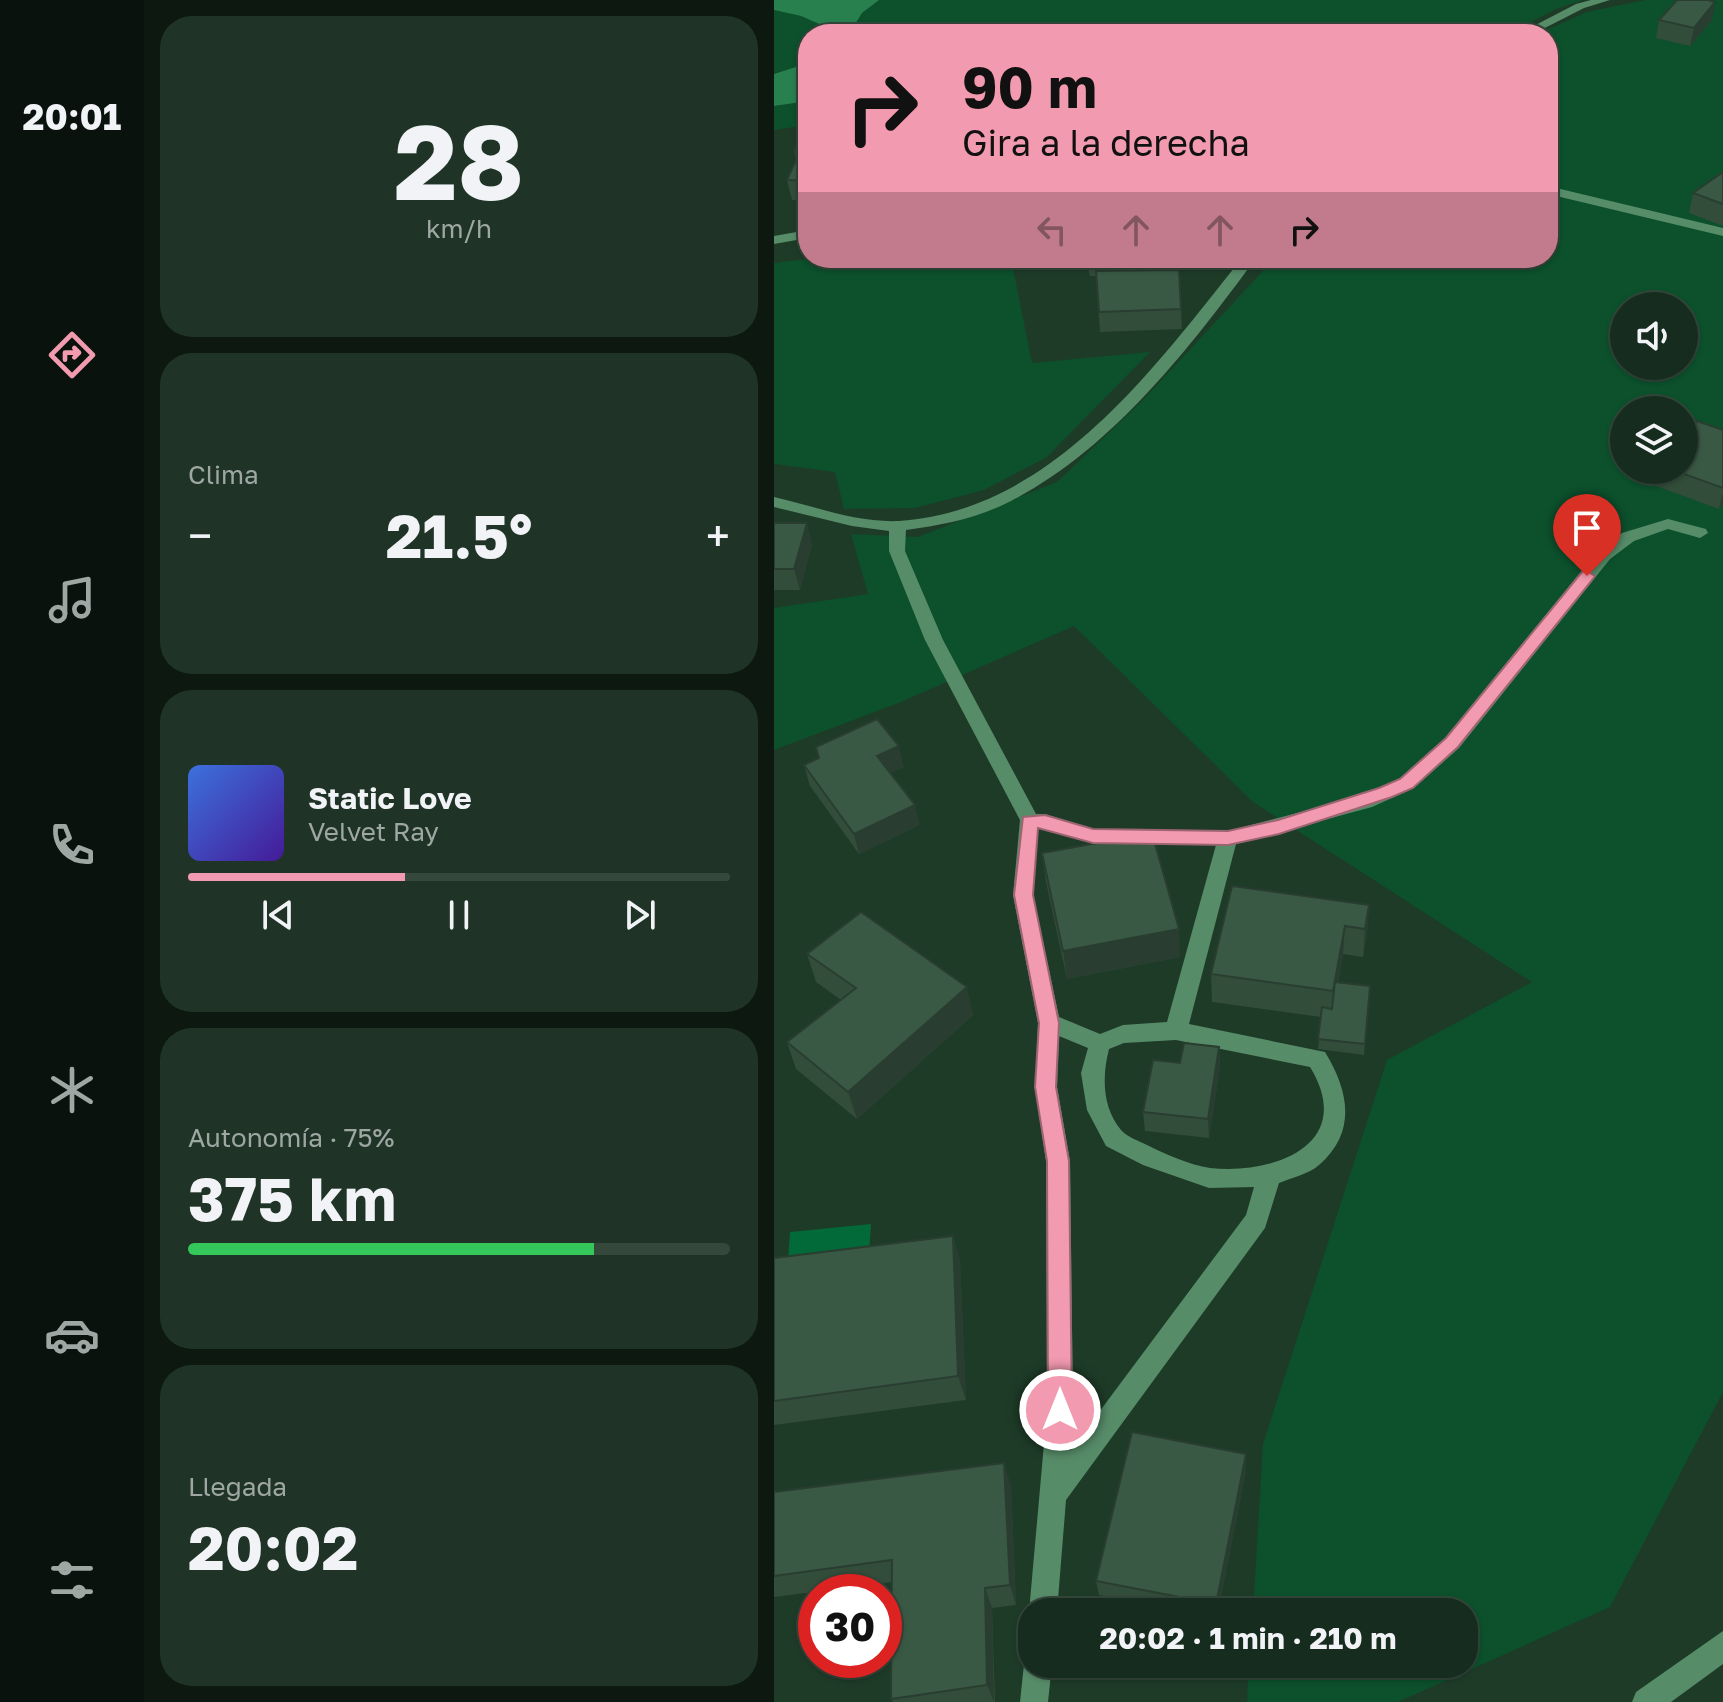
<!DOCTYPE html>
<html lang="es">
<head>
<meta charset="utf-8">
<style>
	body { margin:0; font-family:"Golos Text",sans-serif; background:#1f3427; color:#f1f3f6; height:100vh; display:flex; flex-direction:column; font-size:30px; white-space:nowrap }
	* { box-sizing:border-box; margin:0 }
	p { font-size:26px; color:#9ea7a4 }
	.icon { flex:none; width:44px; height:44px; fill:none; stroke:currentColor; stroke-width:2; stroke-linecap:round; stroke-linejoin:round }
	.map { position:relative; flex:1; overflow:hidden }
	.drawer { display:flex; flex-direction:column; gap:16px; padding:16px; background:#0c1810; width:630px }
	.drawer>* { flex:none }
	.hud { position:absolute; left:24px; top:24px; width:760px; height:244px; border-radius:32px; box-shadow:0 2px 6px #0004,0 0 0 2px #35483c; background:#f29aaf; color:#111; overflow:hidden }
	.buttons { position:absolute; left:836px; top:292px; display:grid; gap:16px }
	.buttons a { display:grid; place-items:center; width:88px; height:88px; border-radius:50%; background:#162c1e; box-shadow:0 2px 6px #0004,0 0 0 2px #35483c; font-size:40px }
	.speed { position:absolute; left:24px; top:1574px; display:flex; gap:16px; font-size:40px; font-weight:700; text-align:center }
	.speed>* { display:grid; place-content:center; width:104px; height:104px; border-radius:50%; background:#162c1e; box-shadow:0 2px 6px #0004,0 0 0 2px #35483c; line-height:1 }
	.speed .limit { border:12px solid #d22; background:#fff; color:#111 }
	.pin { position:absolute; display:grid; place-items:center; width:68px; height:68px; color:#fff; margin:-82px -34px; border-radius:50% 50% 50% 0; rotate:-45deg; box-shadow:0 0 8px #0007 }
	.pin .icon { rotate:45deg }
	.me { position:absolute; width:88px; margin:-44px; rotate:0deg; stroke-linejoin:round; filter:drop-shadow(0 0 6px #0008) }
	.turn { display:flex; align-items:center; gap:28px; height:168px; padding:0 32px; font-size:36px }
	.turn .icon { width:104px; height:104px; stroke-width:2.5 }
	.turn b { display:block; font-size:56px; line-height:68px }
	.lanes { display:flex; align-items:center; height:76px; padding:0 32px; background:#0003; justify-content:center; gap:40px; direction:ltr }
	.lanes .off { opacity:.35 }
	.big { font-size:60px; font-weight:700; line-height:1.1 }
	.drawer .widget { flex:1; display:flex; flex-direction:column; justify-content:center; gap:12px; min-width:0; padding:0 28px; border-radius:32px; background:#1f3427 }
	.drawer .dial { align-items:center; gap:0 }
	.dial b { font-size:104px; line-height:1 }
	.song { display:flex; align-items:center; gap:24px }
	.cover { width:96px; height:96px; border-radius:12px; background:linear-gradient(135deg,hsl(220 70% 55%),hsl(260 70% 35%)) }
	.played { height:8px; border-radius:4px; background:linear-gradient(90deg,#f29aaf 40%,#35483c 40%) }
	.keys { display:flex; justify-content:space-around; direction:ltr }
	.heat { display:flex; justify-content:space-between; align-items:center; font-size:44px; direction:ltr }
	.charge { height:12px; border-radius:6px; background:linear-gradient(90deg,#34c759 75%,#35483c 0) }
	.trip { position:absolute; left:244px; top:1598px; width:460px; height:80px; border-radius:32px; background:#162c1e; box-shadow:0 2px 6px #0004,0 0 0 2px #35483c; font-weight:700; line-height:80px; text-align:center }
	main { display:flex; flex:1; min-height:0 }
	.tab-bar { display:flex; flex-direction:column; width:144px; justify-content:space-around; align-items:center; background:#09120c; color:#9ea7a4 }
	.tab-bar .icon { width:56px; height:56px }
	.tab-bar .active { color:#f29aaf }
	.tab-bar b { font-size:36px; color:#f1f3f6 }
	.map>svg:first-child { display:block }
	.green { fill:#0c502c; fill-rule:evenodd }
	.forest { fill:#28804e }
	.water { fill:#026a39 }
	.lines { fill:none; stroke-linecap:round; stroke-linejoin:round }
	.minor { fill:#578c69; fill-rule:evenodd }
	.wall { fill:#324d3a }
	.shaded-wall { fill:#293e30 }
	.building { fill:#3a5944; stroke:#293e30; stroke-width:2 }
	.route { fill:#f29aaf; stroke:#9d6472; stroke-width:2 }
</style>
</head>
<body>
<main>
<nav class="tab-bar">
<b>20:01</b>
<svg class="icon active" aria-label="directions" viewBox="0 0 24 24"><path d="M12 3l9 9-9 9-9-9zM9 14v-3h6M13 9l2 2-2 2"/></svg>
<svg class="icon" aria-label="music" viewBox="0 0 24 24"><path d="M9 18V5l10-2v13"/><circle cx="6" cy="18" r="3"/><circle cx="16" cy="16" r="3"/></svg>
<svg class="icon" aria-label="phone" viewBox="0 0 24 24"><path d="M5 4h4l2 5-3 2q2 4 5 5l2-3 5 2v4C11 20 4 13 5 4z"/></svg>
<svg class="icon" aria-label="climate" viewBox="0 0 24 24"><path d="M12 3v18M4 7l16 10M4 17L20 7"/></svg>
<svg class="icon" aria-label="car" viewBox="0 0 24 24"><path d="M5 17H2v-5l4-1 3-4h7l3 4 3 1v5h-3M9 17h6M6 11h13"/><circle cx="7" cy="17" r="2"/><circle cx="17" cy="17" r="2"/></svg>
<svg class="icon" aria-label="filters" viewBox="0 0 24 24"><path d="M4 7h16M4 17h16"/><circle cx="9" cy="7" r="2"/><circle cx="15" cy="17" r="2"/></svg>
</nav>
<section class="drawer">
<div class="widget dial"><b>28</b><p>km/h</p></div>
<div class="widget"><p>Clima</p>
<div class="heat"><a>−</a><b class="big">21.5°</b><a>+</a></div>
</div>
<div class="widget">
<div class="song"><i class="cover"></i><div><b>Static Love</b><p>Velvet Ray</p></div></div>
<div class="played"></div>
<div class="keys"><svg class="icon" aria-label="previous" viewBox="0 0 24 24"><path d="M18 5L8 12l10 7zM5 5v14"/></svg><svg class="icon" aria-label="pause" viewBox="0 0 24 24"><path d="M8 5v14M16 5v14"/></svg><svg class="icon" aria-label="next" viewBox="0 0 24 24"><path d="M6 5l10 7-10 7zM19 5v14"/></svg></div>
</div>
<div class="widget"><p>Autonomía · 75%</p><b class="big">375 km</b><div class="charge"></div></div>
<div class="widget"><p>Llegada</p><b class="big">20:02</b></div>
</section>
<div class="map">
<svg width="949" height="1702" viewBox="0 0 949 1702">
	<rect width="100%" height="100%" fill="#1e3b28"/>
	<!-- green -->
	<g class="green">
		<path d="M105 0H809L782 9 734 34H75L88 13Z"/>
		<path d="M871 0H949V1392L836 1607 624 1702H473L475 1664H690V1612H479L489 1444 613 1060 758 982 479 802 300 626 127 702 0 750V608L94 594 77 534 144 537 283 482 367 402 501 258H774V34H763L813 12ZM850 306H910V366H850ZM850 410H910V470H850Z"/>
		<path d="M0 10 27 16 68 34H34V63L0 74Z"/>
		<path d="M34 101V125L0 130V106Z"/>
		<path d="M40 258H237L258 363 376 352 273 457 210 490 141 508 70 509 61 472 0 464V263Z"/>
	</g>
	<!-- forest -->
	<g class="forest">
		<path d="M0 0H105L88 13 75 34H68L27 16 0 10Z"/>
		<path d="M34 63V101L0 106V74Z"/>
	</g>
	<!-- water -->
	<path class="water" d="M97 1224 95 1254 14 1262 16 1232Z"/>
	<g class="lines">
		<!-- minor -->
		<g class="minor">
			<path d="M817 0H836L810 8 759 34H744L802 4Z"/>
			<path d="M774 186 949 228V236L774 194Z"/>
			<path d="M34 230V238L0 244V236Z"/>
			<path d="M468 258H482C416 348 338 449 237 501 204 518 169 525 132 530L131 551 169 640 262 814H271L319 829 454 831 585 797 626 778 671 738 824 551 848 533 894 519 932 529 934 533 926 538 894 529 860 541 836 559 685 748 640 788 598 807 462 844 415 1024 551 1052C575 1091 583 1132 545 1165 535 1174 517 1178 505 1183L491 1228 292 1500 283 1612H258V1619L255 1612 273 1410 272 1161 261 1087 264 1023 239 895 246 820 151 640 115 551V531L78 526 0 507V497C40 506 83 523 125 521 278 511 381 367 468 258ZM271 828 319 843 442 845 393 1022 349 1025 326 1034 285 1017 259 895 264 829ZM285 1036 314 1048 307 1073 313 1110 332 1146 369 1165 435 1188 480 1187 472 1215 296 1451 299 1410 296 1161 283 1087ZM402 1040 536 1067C583 1144 501 1175 436 1168 416 1165 391 1154 373 1145 365 1141 353 1137 347 1130 328 1107 328 1076 335 1049L350 1043Z"/>
			<path d="M949 1631V1664L897 1702H858L862 1692Z"/>
			<path d="M258 1652V1664H278L274 1702H246L250 1664Z"/>
		</g>
	</g>
	<!-- wall -->
	<g class="wall">
		<path d="M885 20H938L916 46 882 38Z"/>
		<path d="M34 136V200H18L13 180 22 159 20 150Z"/>
		<path d="M949 172V226L915 213 919 193Z"/>
		<path d="M311 258H375L376 270H405L408 329 326 332 322 276H316Z"/>
		<path d="M949 430V503L945 509 882 486 885 470H910Z"/>
		<path d="M0 523 38 544 26 590H0Z"/>
		<path d="M30 765 130 767 116 773 141 805 145 825 85 854 36 786Z"/>
		<path d="M268 853 406 957 293 979 272 882Z"/>
		<path d="M595 905 593 933 589 957 569 954 564 983 596 986 590 1055 544 1049 547 1017 438 1002 437 974Z"/>
		<path d="M33 954 199 1015 83 1119 22 1069 13 1042 67 1000 42 982Z"/>
		<path d="M445 1047 446 1066 435 1138 371 1131 369 1112 406 1063Z"/>
		<path d="M179 1236 186 1261 192 1400 0 1425V1258Z"/>
		<path d="M472 1470 444 1612H413L325 1595 322 1581Z"/>
		<path d="M237 1485 242 1605 218 1608 221 1702H119L117 1699 118 1582 0 1597V1492Z"/>
	</g>
	<!-- shaded-wall -->
	<g class="shaded-wall">
		<path d="M941 2 938 20 916 46 920 28Z"/>
		<path d="M949 492V503L945 509Z"/>
		<path d="M33 523 38 544 26 590 20 569Z"/>
		<path d="M125 746 130 767 108 777 103 756Z"/>
		<path d="M141 805 145 825 85 854 80 834Z"/>
		<path d="M595 905 593 933 589 957 591 929Z"/>
		<path d="M571 926 569 954 557 1019 559 991Z"/>
		<path d="M405 929 406 957 293 979 289 951Z"/>
		<path d="M193 987 199 1015 83 1119 74 1092Z"/>
		<path d="M445 1047 446 1066 435 1138 434 1119Z"/>
		<path d="M179 1236 186 1261 192 1400 184 1376Z"/>
		<path d="M472 1454V1470L444 1612H442V1604Z"/>
		<path d="M230 1463 237 1485 242 1605 236 1585Z"/>
		<path d="M211 1588 218 1608 220 1702 213 1685Z"/>
	</g>
	<!-- building -->
	<g class="building">
		<path d="M903 0H934L941 2 920 28 885 20Z"/>
		<path d="M26 136H34V181L13 180 26 151 20 150Z"/>
		<path d="M949 172V204L919 193Z"/>
		<path d="M405 270 407 309 325 312 322 271Z"/>
		<path d="M923 421 949 430V488L899 470H910V436Z"/>
		<path d="M0 523H33L20 569H0Z"/>
		<path d="M103 719 125 746 103 756 141 805 80 834 30 765 45 758 42 747Z"/>
		<path d="M378 833 405 929 289 951 268 853Z"/>
		<path d="M458 886 595 905 591 929 571 926 559 991 437 974Z"/>
		<path d="M87 912 193 987 74 1092 13 1042 82 988 33 954Z"/>
		<path d="M561 982 596 986 591 1044 544 1039 548 1007 558 1009Z"/>
		<path d="M410 1043 445 1047 434 1119 369 1112 379 1060 406 1063Z"/>
		<path d="M179 1236 184 1376 0 1401V1258Z"/>
		<path d="M358 1432 472 1454 442 1604 322 1581Z"/>
		<path d="M230 1463 236 1585 211 1588 213 1685 117 1699 118 1560 0 1576V1492Z"/>
	</g>
	<!-- route -->
	<path class="route" d="M813 571 821 576 819 579 684 747 639 788 618 797 505 834 454 845 319 843 264 828 259 895 285 1023 282 1087 295 1161 298 1410 294 1418 286 1421 278 1418 274 1410 273 1161 261 1087 265 1023 240 895 249 817 271 815 319 829 454 831 504 820 605 788 626 779 672 738 808 572Z"/>
</svg>
<div class="buttons">
<a><svg class="icon" aria-label="sound" viewBox="0 0 24 24"><path d="M4 9h4l5-4v14l-5-4H4zM17 9q2 3 0 6"/></svg></a>
<a><svg class="icon" aria-label="layers" viewBox="0 0 24 24"><path d="M12 4l9 5-9 5-9-5zM3 14l9 5 9-5"/></svg></a>
</div>
<div class="speed"><div class="limit">30</div></div>
<div class="pin" style="left:813px;top:576px;background:#d93025"><svg class="icon" aria-label="arrive" viewBox="0 0 24 24"><path d="M6 21V4h12l-3 4 3 4H6"/></svg></div>
<svg class="me" style="left:286px;top:1410px" viewBox="-20 -20 40 40"><circle r="17" fill="#f29aaf" stroke="#fff" stroke-width="3"/><path d="M0-11L8 9 0 5-8 9z" fill="#fff"/></svg>
<div class="trip">20:02 · 1 min · 210 m</div>
<div class="hud">
<div class="turn"><svg class="icon" aria-label="right" viewBox="0 0 24 24"><path d="M7 20v-9h11M14 6l5 5-5 5"/></svg><div><b>90 m</b>Gira a la derecha</div></div>
<div class="lanes"><svg class="icon off" aria-label="left" viewBox="0 0 24 24"><path d="M17 20v-9H6M10 6l-5 5 5 5"/></svg><svg class="icon off" aria-label="ahead" viewBox="0 0 24 24"><path d="M12 20V5M6 11l6-6 6 6"/></svg><svg class="icon off" aria-label="ahead" viewBox="0 0 24 24"><path d="M12 20V5M6 11l6-6 6 6"/></svg><svg class="icon" aria-label="right" viewBox="0 0 24 24"><path d="M7 20v-9h11M14 6l5 5-5 5"/></svg></div>
</div>
</div>
</main>
</body>
</html>
